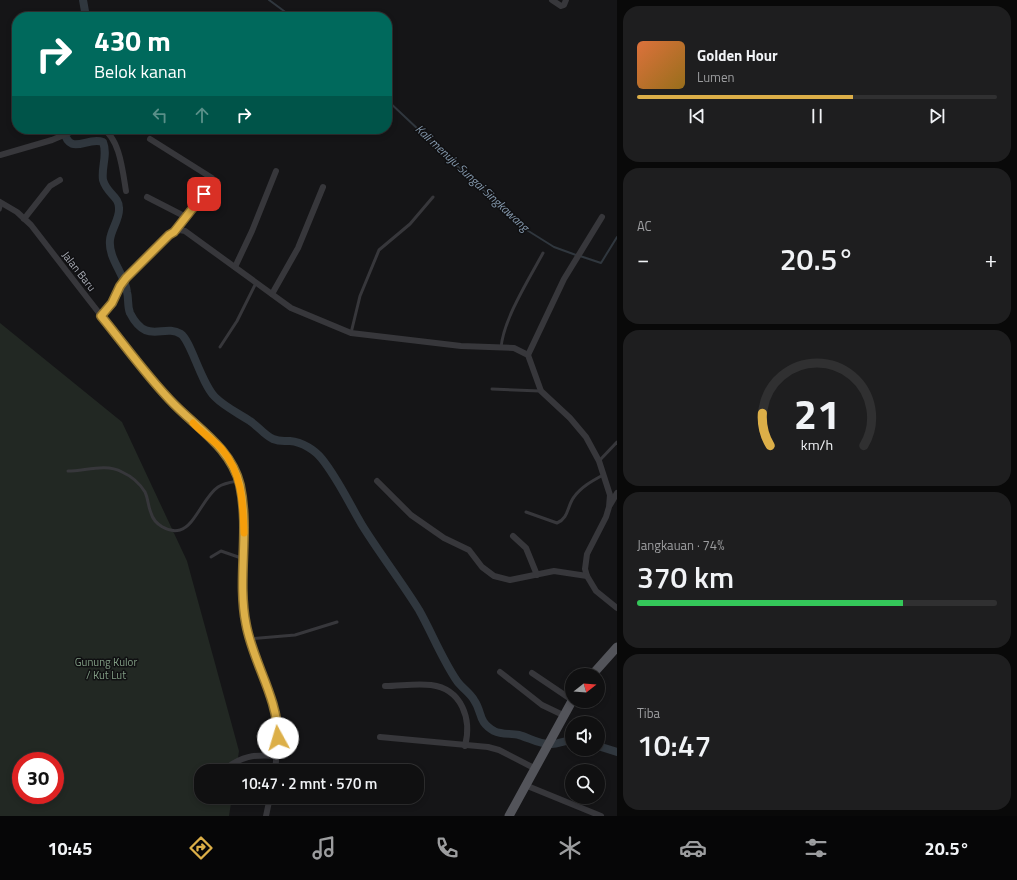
<!DOCTYPE html>
<html lang="id">
<head>
<meta charset="utf-8">
<style>
	body { margin:0; font-family:"Titillium Web",sans-serif; background:#1e1e1f; color:#f1f3f6; height:100vh; display:flex; flex-direction:column; font-size:15px; white-space:nowrap }
	* { box-sizing:border-box; margin:0 }
	p { font-size:13px; color:#9c9d9f }
	.icon { flex:none; width:22px; height:22px; fill:none; stroke:currentColor; stroke-width:2; stroke-linecap:round; stroke-linejoin:round }
	.map { position:relative; flex:1; overflow:hidden }
	.side { display:flex; flex-direction:column; gap:6px; padding:6px; background:#090909; width:400px }
	.side>* { flex:none }
	.top-card { position:absolute; left:12px; top:12px; width:380px; height:122px; border-radius:16px; box-shadow:0 2px 6px #0003,0 0 0 1px #303031; background:#00695c; color:#fff; overflow:hidden }
	.needle { width:26px; rotate:73deg }
	.tools { position:absolute; left:565px; top:668px; display:grid; gap:8px }
	.tools a { display:grid; place-items:center; width:40px; height:40px; border-radius:50%; background:#101011; box-shadow:0 2px 6px #0003,0 0 0 1px #303031; font-size:20px }
	.speed { position:absolute; left:12px; top:752px; display:flex; gap:8px; font-size:20px; font-weight:700; text-align:center }
	.speed>* { display:grid; place-content:center; width:52px; height:52px; border-radius:50%; background:#101011; box-shadow:0 2px 6px #0003,0 0 0 1px #303031; line-height:1 }
	.speed .limit { border:6px solid #d22; background:#fff; color:#111 }
	.pin { position:absolute; display:grid; place-items:center; width:34px; height:34px; color:#fff; margin:-17px; border-radius:8px; box-shadow:0 2px 6px #0006 }
	.me { position:absolute; width:44px; margin:-22px; rotate:354deg; stroke-linejoin:round; filter:drop-shadow(0 0 3px #0008) }
	.turn { display:flex; align-items:center; gap:14px; height:84px; padding:0 16px; font-size:18px }
	.turn .icon { width:52px; height:52px; stroke-width:2.5 }
	.turn b { display:block; font-size:28px; line-height:34px }
	.lanes { display:flex; align-items:center; height:38px; padding:0 16px; background:#0003; justify-content:center; gap:20px; direction:ltr }
	.lanes .off { opacity:.35 }
	.big { font-size:30px; font-weight:600; line-height:1.1 }
	.side .card { flex:1; display:flex; flex-direction:column; justify-content:center; gap:6px; min-width:0; padding:0 14px; border-radius:16px; background:#1e1e1f }
	.side .dial { align-items:center; gap:0 }
	.dial svg { height:104px; overflow:visible; fill:none; stroke:#303031; stroke-width:7; stroke-linecap:round; text-anchor:middle }
	.dial text { fill:#f1f3f6; stroke:none }
	.song { display:flex; align-items:center; gap:12px }
	.cover { width:48px; height:48px; border-radius:6px; background:linear-gradient(135deg,hsl(20 70% 55%),hsl(40 70% 35%)) }
	.played { height:4px; border-radius:2px; background:linear-gradient(90deg,#dcaf48 60%,#303031 60%) }
	.keys { display:flex; justify-content:space-around; direction:ltr }
	.heat { display:flex; justify-content:space-between; align-items:center; font-size:22px; direction:ltr }
	.charge { height:6px; border-radius:3px; background:linear-gradient(90deg,#34c759 74%,#303031 0) }
	.trip { position:absolute; left:194px; top:764px; width:230px; height:40px; border-radius:16px; background:#101011; box-shadow:0 2px 6px #0003,0 0 0 1px #303031; font-weight:600; line-height:40px; text-align:center }
	.tabs { display:flex; height:64px; justify-content:space-around; align-items:center; background:#060607; color:#9c9d9f }
	.tabs .icon { width:28px; height:28px }
	.tabs .selected { color:#dcaf48 }
	.tabs b { font-size:18px; color:#f1f3f6 }
	main { display:flex; flex:1; min-height:0 }
	.map>svg:first-child { display:block }
	.green { fill:#222823; fill-rule:evenodd }
	.lines { fill:none; stroke-linecap:round; stroke-linejoin:round }
	.stream { stroke:#30373e; stroke-width:2 }
	.canal { stroke:#30373e; stroke-width:8 }
	.service { stroke:#37373b; stroke-width:3 }
	.minor { stroke:#37373b; stroke-width:6 }
	.primary { stroke:#53545a; stroke-width:9 }
	.route-casing { stroke:#8f722f; stroke-width:10 }
	.route { stroke:#dcaf48; stroke-width:7 }
	.slow { stroke:#f59e0b; stroke-width:7 }
	.labels { text-anchor:middle; stroke-width:3; stroke-linejoin:round; paint-order:stroke }
	.street-label { font-size:11px; fill:#a9acb5; stroke:#101012 }
	.park-label { font-size:11px; fill:#829e85; stroke:#101012 }
	.water-label { font-size:12px; font-style:italic; fill:#8498ac; stroke:#101012 }
</style>
</head>
<body>
<main>
<div class="map">
<svg width="617" height="816" viewBox="0 0 617 816">
	<rect width="100%" height="100%" fill="#151517"/>
	<!-- green -->
	<path class="green" d="M0 323 122 422 187 561 239 751 236 771H201V797H232L229 816H0ZM21 761H55V795H21Z"/>
	<g class="lines">
		<!-- stream -->
		<g class="stream">
			<path d="M269 0 288 14 293 17H302"/>
			<path d="M387 100 522 227 554 247 576 255"/>
			<path d="M580 256 601 263 617 237"/>
		</g>
		<!-- canal -->
		<g class="canal">
			<path d="M83 0 86 17"/>
			<path d="M63 129C70 158 86 136 103 142 108 155 101 167 103 180 107 194 119 196 119 208 120 219 111 229 110 240 108 259 125 274 127 292 129 299 127 305 130 313 147 346 163 323 181 334 191 341 201 383 215 397 225 407 238 413 250 421 258 426 264 435 273 439 280 442 283 441 290 441 302 442 315 450 322 459 338 479 349 503 362 525 380 554 401 581 419 610 432 633 442 659 457 681 462 688 470 693 474 700 483 713 477 721 494 731 502 735 511 733 519 735 530 738 540 745 552 744 560 744 562 740 572 741"/>
			<path d="M598 746 617 752"/>
		</g>
		<!-- service -->
		<g class="service">
			<path d="M0 210 2 203"/>
			<path d="M351 333 360 296 379 250 410 224 433 197"/>
			<path d="M220 347 237 321 256 283"/>
			<path d="M501 348C503 320 529 279 543 253"/>
			<path d="M492 389 540 391"/>
			<path d="M599 461 617 442"/>
			<path d="M68 471C85 471 106 463 122 472 131 476 140 484 145 492 148 498 148 506 151 513 154 524 168 533 180 530 195 526 204 496 218 487 224 483 232 482 238 481"/>
			<path d="M526 512 557 523C569 518 567 506 574 497 581 487 592 481 603 475"/>
			<path d="M211 557 221 551 244 559"/>
			<path d="M249 639 295 635 337 622"/>
			<path d="M260 797 269 802"/>
		</g>
		<!-- minor -->
		<g class="minor">
			<path d="M552 0 561 6 564 5 566 0"/>
			<path d="M102 129C120 137 123 174 126 191"/>
			<path d="M150 139 212 178 213 180 174 232"/>
			<path d="M0 155 52 140 78 129"/>
			<path d="M147 197 186 217"/>
			<path d="M0 202 17 212 31 225C76 283 120 342 168 398 188 421 225 444 236 472 254 521 236 575 246 625 250 645 259 662 266 681 277 713 279 738 275 771"/>
			<path d="M24 219 50 186 60 180"/>
			<path d="M235 267 252 231 276 171"/>
			<path d="M272 294 298 248 323 187"/>
			<path d="M101 315 112 303 120 285 146 257 169 235 180 230 185 231 291 308 351 333 461 346 514 348 528 355 541 391 570 418 586 437 599 461 610 495 609 507 606 517 587 554 585 569 587 576 596 591 617 608"/>
			<path d="M528 355 564 279 602 217"/>
			<path d="M377 481 411 515 444 538 469 550 482 567 494 576 510 580 554 571 587 576"/>
			<path d="M610 505 617 493"/>
			<path d="M513 536 526 548 537 575"/>
			<path d="M500 672 542 705 563 715"/>
			<path d="M532 673 572 700"/>
			<path d="M385 686C400 686 416 683 431 685 462 689 472 719 465 746"/>
			<path d="M380 737 488 747 499 750 534 768"/>
			<path d="M223 771C240 756 255 754 277 756"/>
			<path d="M525 785 601 816"/>
			<path d="M266 816 270 797"/>
		</g>
		<!-- primary -->
		<g class="primary">
			<path d="M592 675 617 647"/>
			<path d="M509 816 572 701"/>
		</g>
	</g>
	<g class="lines">
		<defs>
			<path id="route" d="M204 194 174 232 169 235 126 278 120 286 112 303 101 316C124 344 145 374 170 400 195 427 231 447 240 485 250 531 237 579 246 624 253 663 278 697 278 738"/>
		</defs>
		<!-- route casing -->
		<use href="#route" class="route-casing"/>
		<!-- route -->
		<use href="#route" class="route"/>
		<!-- slow -->
		<path class="slow" d="M193 423C201 432 212 439 221 448 242 472 243 503 244 533"/>
	</g>
	<g class="labels">
		<!-- street labels -->
		<g class="street-label">
			<text transform="translate(79 271) rotate(52)" y="4">Jalan Baru</text>
		</g>
		<!-- park labels -->
		<g class="park-label">
			<text x="106" y="666">Gunung Kulor<tspan x="106" dy="13">/ Kut Lut</tspan></text>
		</g>
		<!-- water labels -->
		<g class="water-label">
			<text transform="translate(472 178) rotate(43)" y="4">Kali menuju Sungai Singkawang</text>
		</g>
	</g>
</svg>
<div class="tools">
<a><svg class="needle" viewBox="-14 -14 28 28"><path d="M0-13l5 13h-10z" fill="#e53935"/><path d="M0 13l5-13h-10z" fill="#9c9d9f"/></svg></a>
<a><svg class="icon" aria-label="sound" viewBox="0 0 24 24"><path d="M4 9h4l5-4v14l-5-4H4zM17 9q2 3 0 6"/></svg></a>
<a><svg class="icon" aria-label="search" viewBox="0 0 24 24"><circle cx="10" cy="10" r="6"/><path d="M15 15l6 6"/></svg></a>
</div>
<div class="speed"><div class="limit">30</div></div>
<div class="pin" style="left:204px;top:194px;background:#d93025"><svg class="icon" aria-label="arrive" viewBox="0 0 24 24"><path d="M6 21V4h12l-3 4 3 4H6"/></svg></div>
<svg class="me" style="left:278px;top:738px" viewBox="-20 -20 40 40"><circle r="19" fill="#fff"/><path d="M0-13L10 11 0 6-10 11z" fill="#dcaf48"/></svg>
<div class="trip">10:47 · 2 mnt · 570 m</div>
<div class="top-card">
<div class="turn"><svg class="icon" aria-label="right" viewBox="0 0 24 24"><path d="M7 20v-9h11M14 6l5 5-5 5"/></svg><div><b>430 m</b>Belok kanan</div></div>
<div class="lanes"><svg class="icon off" aria-label="left" viewBox="0 0 24 24"><path d="M17 20v-9H6M10 6l-5 5 5 5"/></svg><svg class="icon off" aria-label="ahead" viewBox="0 0 24 24"><path d="M12 20V5M6 11l6-6 6 6"/></svg><svg class="icon" aria-label="right" viewBox="0 0 24 24"><path d="M7 20v-9h11M14 6l5 5-5 5"/></svg></div>
</div>
</div>
<section class="side">
<div class="card">
<div class="song"><i class="cover"></i><div><b>Golden Hour</b><p>Lumen</p></div></div>
<div class="played"></div>
<div class="keys"><svg class="icon" aria-label="previous" viewBox="0 0 24 24"><path d="M18 5L8 12l10 7zM5 5v14"/></svg><svg class="icon" aria-label="pause" viewBox="0 0 24 24"><path d="M8 5v14M16 5v14"/></svg><svg class="icon" aria-label="next" viewBox="0 0 24 24"><path d="M6 5l10 7-10 7zM19 5v14"/></svg></div>
</div>
<div class="card"><p>AC</p>
<div class="heat"><a>−</a><b class="big">20.5°</b><a>+</a></div>
</div>
<div class="card dial"><svg viewBox="0 0 100 80">
<path d="M14 69A42 42 0 1 1 86 69"/>
<path d="M14 69A42 42 0 0 1 8 44" stroke="#dcaf48"/>
<text x="50" y="56" font-size="32" font-weight="700">21</text>
<text x="50" y="72" font-size="11">km/h</text>
</svg></div>
<div class="card"><p>Jangkauan · 74%</p><b class="big">370 km</b><div class="charge"></div></div>
<div class="card"><p>Tiba</p><b class="big">10:47</b></div>
</section>
</main>
<nav class="tabs">
<b>10:45</b>
<svg class="icon selected" aria-label="directions" viewBox="0 0 24 24"><path d="M12 3l9 9-9 9-9-9zM9 14v-3h6M13 9l2 2-2 2"/></svg>
<svg class="icon" aria-label="music" viewBox="0 0 24 24"><path d="M9 18V5l10-2v13"/><circle cx="6" cy="18" r="3"/><circle cx="16" cy="16" r="3"/></svg>
<svg class="icon" aria-label="phone" viewBox="0 0 24 24"><path d="M5 4h4l2 5-3 2q2 4 5 5l2-3 5 2v4C11 20 4 13 5 4z"/></svg>
<svg class="icon" aria-label="climate" viewBox="0 0 24 24"><path d="M12 3v18M4 7l16 10M4 17L20 7"/></svg>
<svg class="icon" aria-label="car" viewBox="0 0 24 24"><path d="M5 17H2v-5l4-1 3-4h7l3 4 3 1v5h-3M9 17h6M6 11h13"/><circle cx="7" cy="17" r="2"/><circle cx="17" cy="17" r="2"/></svg>
<svg class="icon" aria-label="filters" viewBox="0 0 24 24"><path d="M4 7h16M4 17h16"/><circle cx="9" cy="7" r="2"/><circle cx="15" cy="17" r="2"/></svg>
<b>20.5°</b>
</nav>
</body>
</html>
